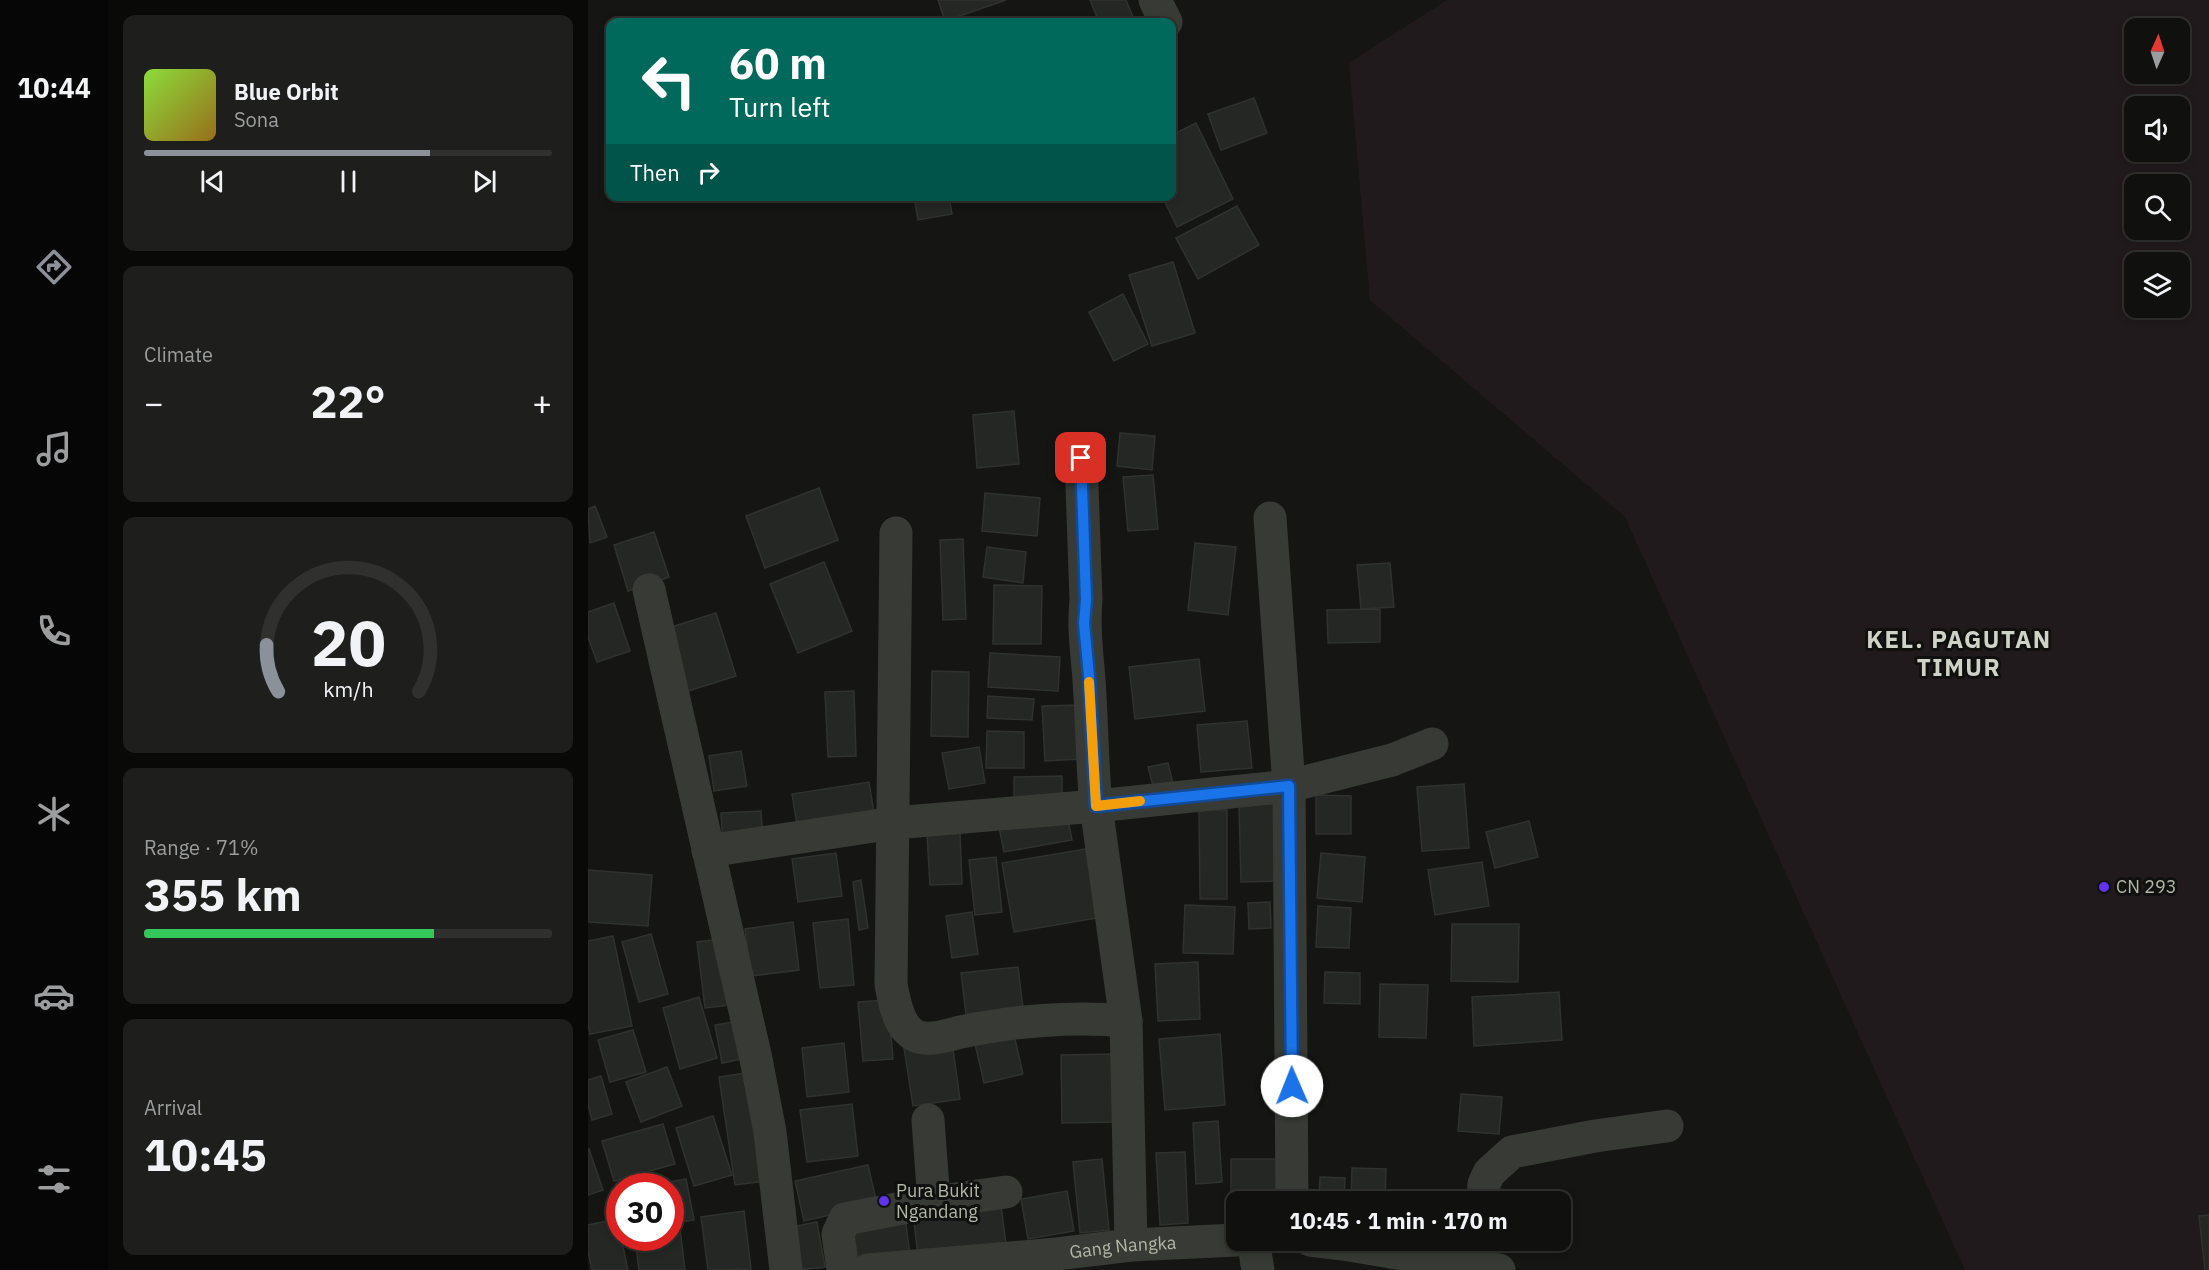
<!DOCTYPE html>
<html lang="en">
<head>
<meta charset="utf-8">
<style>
	body { margin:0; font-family:"IBM Plex Sans",sans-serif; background:#1e1e1d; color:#f1f3f6; height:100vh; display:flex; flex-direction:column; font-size:22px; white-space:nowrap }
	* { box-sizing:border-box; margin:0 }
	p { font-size:20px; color:#9c9d9e }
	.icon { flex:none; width:33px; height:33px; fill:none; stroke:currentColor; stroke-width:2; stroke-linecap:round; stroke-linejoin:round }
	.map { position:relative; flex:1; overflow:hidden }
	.details { display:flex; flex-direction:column; gap:15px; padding:15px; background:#090908; width:480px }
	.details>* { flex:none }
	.guide { position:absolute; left:18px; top:18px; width:570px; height:183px; border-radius:12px; box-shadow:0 3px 9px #0003,0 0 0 2px #30302f; background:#00695c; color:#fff; overflow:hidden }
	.needle { width:39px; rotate:3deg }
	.controls { position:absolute; left:1536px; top:18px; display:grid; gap:12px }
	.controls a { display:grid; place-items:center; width:66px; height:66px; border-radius:12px; background:#10100f; box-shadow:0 3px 9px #0003,0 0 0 2px #30302f; font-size:30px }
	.speed { position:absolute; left:18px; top:1173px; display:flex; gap:12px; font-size:30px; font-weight:700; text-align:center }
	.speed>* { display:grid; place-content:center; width:78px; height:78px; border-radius:50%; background:#10100f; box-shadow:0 3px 9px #0003,0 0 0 2px #30302f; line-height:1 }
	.speed .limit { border:9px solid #d22; background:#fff; color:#111 }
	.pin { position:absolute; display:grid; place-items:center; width:51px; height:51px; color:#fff; margin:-26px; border-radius:12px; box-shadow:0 3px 9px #0006 }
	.me { position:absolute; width:66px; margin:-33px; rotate:359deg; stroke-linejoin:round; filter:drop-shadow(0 0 4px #0008) }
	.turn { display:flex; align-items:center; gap:21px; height:126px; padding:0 24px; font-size:27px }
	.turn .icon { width:78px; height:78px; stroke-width:2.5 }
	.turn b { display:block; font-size:42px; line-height:51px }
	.then { display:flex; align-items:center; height:57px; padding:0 24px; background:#0003; gap:12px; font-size:22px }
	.big { font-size:45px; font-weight:700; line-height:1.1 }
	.details .widget { flex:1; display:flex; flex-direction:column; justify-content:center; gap:9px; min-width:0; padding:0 21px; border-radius:12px; background:#1e1e1d }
	.details .dial { align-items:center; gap:0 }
	.dial svg { height:156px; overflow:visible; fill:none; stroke:#30302f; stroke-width:7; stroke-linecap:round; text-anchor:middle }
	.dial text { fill:#f1f3f6; stroke:none }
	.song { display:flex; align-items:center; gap:18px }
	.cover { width:72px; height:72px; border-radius:9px; background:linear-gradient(135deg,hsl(90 70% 55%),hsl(40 70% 35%)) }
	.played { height:6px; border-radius:3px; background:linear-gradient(90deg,#8c9099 70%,#30302f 70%) }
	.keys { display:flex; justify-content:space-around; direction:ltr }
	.heat { display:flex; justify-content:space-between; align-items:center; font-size:33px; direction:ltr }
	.charge { height:9px; border-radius:4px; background:linear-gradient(90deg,#34c759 71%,#30302f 0) }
	.trip { position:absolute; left:638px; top:1191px; width:345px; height:60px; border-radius:12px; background:#10100f; box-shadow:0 3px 9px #0003,0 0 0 2px #30302f; font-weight:700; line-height:60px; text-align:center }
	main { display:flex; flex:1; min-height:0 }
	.tabs { display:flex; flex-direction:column; width:108px; justify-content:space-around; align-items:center; background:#060606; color:#9c9d9e }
	.tabs .icon { width:42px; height:42px }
	.tabs .on { color:#8c9099 }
	.tabs b { font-size:27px; color:#f1f3f6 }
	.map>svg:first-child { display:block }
	.green { fill:#211a1c; fill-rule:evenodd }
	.building { fill:#252724; stroke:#30322e; stroke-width:1.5 }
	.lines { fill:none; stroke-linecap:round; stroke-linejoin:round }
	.minor { stroke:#383b35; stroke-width:33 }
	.route-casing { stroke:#114b97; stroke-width:15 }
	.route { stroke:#1a73e8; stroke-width:10 }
	.slow { stroke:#f59e0b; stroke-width:10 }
	.poi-dot { fill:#6133ef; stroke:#10110f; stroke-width:2 }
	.labels { text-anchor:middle; stroke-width:6; stroke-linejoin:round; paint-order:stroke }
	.poi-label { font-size:18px; fill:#b2b6a6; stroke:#10110f; text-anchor:start }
	.street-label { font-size:18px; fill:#b2b6a6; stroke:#10110f }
	.district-label { font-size:24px; font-weight:bold; letter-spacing:1.5px; fill:#cfd2c7; stroke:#10110f }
</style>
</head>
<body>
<main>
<nav class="tabs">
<b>10:44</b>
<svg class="icon on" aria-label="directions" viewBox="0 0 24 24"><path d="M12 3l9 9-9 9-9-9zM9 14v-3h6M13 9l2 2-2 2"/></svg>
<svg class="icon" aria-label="music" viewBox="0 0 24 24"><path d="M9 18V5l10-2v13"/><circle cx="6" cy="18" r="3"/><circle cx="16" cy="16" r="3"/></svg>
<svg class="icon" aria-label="phone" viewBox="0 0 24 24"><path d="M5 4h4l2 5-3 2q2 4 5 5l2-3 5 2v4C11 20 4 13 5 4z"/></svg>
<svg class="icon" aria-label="climate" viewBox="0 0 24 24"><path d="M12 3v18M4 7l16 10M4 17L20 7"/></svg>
<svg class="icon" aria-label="car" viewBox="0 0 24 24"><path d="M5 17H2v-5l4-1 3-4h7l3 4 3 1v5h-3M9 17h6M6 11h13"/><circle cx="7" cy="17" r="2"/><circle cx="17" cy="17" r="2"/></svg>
<svg class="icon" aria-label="filters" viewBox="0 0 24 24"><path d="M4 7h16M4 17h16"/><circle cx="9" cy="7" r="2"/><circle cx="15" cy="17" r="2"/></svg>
</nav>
<section class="details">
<div class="widget">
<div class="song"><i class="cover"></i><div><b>Blue Orbit</b><p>Sona</p></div></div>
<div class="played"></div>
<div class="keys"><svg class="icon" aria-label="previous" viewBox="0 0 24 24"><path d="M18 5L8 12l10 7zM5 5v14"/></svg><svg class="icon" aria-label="pause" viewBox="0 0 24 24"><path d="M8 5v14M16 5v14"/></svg><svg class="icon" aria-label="next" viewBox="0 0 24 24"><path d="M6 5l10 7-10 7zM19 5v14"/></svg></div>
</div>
<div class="widget"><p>Climate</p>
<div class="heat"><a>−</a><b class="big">22°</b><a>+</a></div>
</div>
<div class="widget dial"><svg viewBox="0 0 100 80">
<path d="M14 69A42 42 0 1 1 86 69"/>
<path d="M14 69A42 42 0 0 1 8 45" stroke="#8c9099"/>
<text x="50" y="56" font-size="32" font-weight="700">20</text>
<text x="50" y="72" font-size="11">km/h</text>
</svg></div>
<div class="widget"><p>Range · 71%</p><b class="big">355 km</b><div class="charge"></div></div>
<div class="widget"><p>Arrival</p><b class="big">10:45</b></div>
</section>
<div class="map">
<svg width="1621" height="1270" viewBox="0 0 1621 1270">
	<rect width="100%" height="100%" fill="#151614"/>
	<!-- green -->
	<path class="green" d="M859 0H1621V1270H1377L1037 517 782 300 761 63ZM1546 28H1592V74H1546ZM1546 106H1592V152H1546ZM1546 184H1592V230H1546ZM1546 262H1592V308H1546Z"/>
	<!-- building -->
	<g class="building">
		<path d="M350 0H418L357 21Z"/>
		<path d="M502 0H538L547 22H511Z"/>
		<path d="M666 98 679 133 633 150 620 114Z"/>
		<path d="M608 123 645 199 589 227 574 196H584V135Z"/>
		<path d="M326 196H361L364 214 330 220Z"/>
		<path d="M649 206 671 245 610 279 588 238Z"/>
		<path d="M585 262 607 333 564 346 541 275Z"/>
		<path d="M535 294 560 344 526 361 501 312Z"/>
		<path d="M426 411 431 464 389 468 385 415Z"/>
		<path d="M532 433 567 436 564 470 529 466Z"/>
		<path d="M565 475 570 529 540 531 535 477Z"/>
		<path d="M231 488 250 540 177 568 158 516Z"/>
		<path d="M397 493 452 498 449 536 394 531Z"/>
		<path d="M7 506 19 537 2 543 0 509Z"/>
		<path d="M66 532 81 577 40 591 26 545Z"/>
		<path d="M375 539 378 619 355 620 352 540Z"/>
		<path d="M607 543 648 547 640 615 600 610Z"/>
		<path d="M399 547 438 552 435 583 395 577Z"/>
		<path d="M236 562 264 631 210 653 182 584Z"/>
		<path d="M802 563 806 607 773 609 769 565Z"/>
		<path d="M406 585 454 586 453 644H405Z"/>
		<path d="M26 603 42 651 9 662 0 637V612Z"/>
		<path d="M792 609V642L740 643 739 610Z"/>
		<path d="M128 613 148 676 97 692 77 629Z"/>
		<path d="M402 653 472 657 470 691 400 687Z"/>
		<path d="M611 659 617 711 547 719 541 667Z"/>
		<path d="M344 671 381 672 380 737 343 736Z"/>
		<path d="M266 691 268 756 240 757 237 692Z"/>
		<path d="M400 696 446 699 444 720 399 718Z"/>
		<path d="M492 705 494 759 457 761 454 706Z"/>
		<path d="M659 721 664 768 613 772 609 725Z"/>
		<path d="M399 731 436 732V768H398Z"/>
		<path d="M391 747 397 783 361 789 354 753Z"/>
		<path d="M153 751 159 786 126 791 121 756Z"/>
		<path d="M580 763 586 788 567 793 560 767Z"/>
		<path d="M474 776V806H426V777Z"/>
		<path d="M281 782 287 819 210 831 204 794Z"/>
		<path d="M876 784 881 848 834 851 829 787Z"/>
		<path d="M728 795 763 796V834H728Z"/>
		<path d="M689 804 691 881 653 882 651 805Z"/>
		<path d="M611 810H639V899H612Z"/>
		<path d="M173 811 175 841 135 844 133 813Z"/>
		<path d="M479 814 484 840 416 852 411 827Z"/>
		<path d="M941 821 950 857 907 868 898 832Z"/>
		<path d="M372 833 374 884 342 885 339 834Z"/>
		<path d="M503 848 515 917 426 932 414 863Z"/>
		<path d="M248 853 254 896 210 902 204 859Z"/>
		<path d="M733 853 777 857 774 902 729 898Z"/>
		<path d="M408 857 414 912 387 915 381 860Z"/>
		<path d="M894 862 901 906 847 915 840 870Z"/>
		<path d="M0 870 64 875 60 926 0 922Z"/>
		<path d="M273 880 280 928 271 930 265 882Z"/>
		<path d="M682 902 683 928 661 929 660 903Z"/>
		<path d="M597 905 647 907 645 954 595 953Z"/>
		<path d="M730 906 763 908 761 948 728 947Z"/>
		<path d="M384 912 390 954 364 958 358 916Z"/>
		<path d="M260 919 266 985 232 988 225 923Z"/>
		<path d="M205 922 211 970 163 976 157 929Z"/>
		<path d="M864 924H931L930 982 863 981Z"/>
		<path d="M63 934 80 994 51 1002 34 942Z"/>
		<path d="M25 936 44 1026 2 1034 0 1024V941Z"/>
		<path d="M133 939 141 1005 117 1008 109 942Z"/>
		<path d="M610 962 612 1019 570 1021 567 964Z"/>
		<path d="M430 967 435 1008 378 1014 373 973Z"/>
		<path d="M737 972 772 973V1004L736 1003Z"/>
		<path d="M792 984 840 985 838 1038 791 1037Z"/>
		<path d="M971 992 974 1040 886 1046 884 997Z"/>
		<path d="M111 997 129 1058 92 1069 75 1008Z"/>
		<path d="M300 1000 305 1059 275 1061 270 1002Z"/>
		<path d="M156 1020 164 1057 134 1063 127 1025Z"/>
		<path d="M424 1026 435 1074 396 1083 385 1035Z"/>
		<path d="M45 1030 58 1072 22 1082 10 1040Z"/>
		<path d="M632 1034 637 1105 577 1110 571 1039Z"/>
		<path d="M364 1042 372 1099 325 1106 316 1048Z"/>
		<path d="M256 1043 261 1092 219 1097 214 1048Z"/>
		<path d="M527 1054 528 1122 474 1123 473 1055Z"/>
		<path d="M79 1067 94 1106 53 1122 38 1082Z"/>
		<path d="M162 1072 178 1181 147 1185 131 1077Z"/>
		<path d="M13 1076 24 1114 4 1120 0 1105V1080Z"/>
		<path d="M873 1094 914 1097 911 1134 870 1131Z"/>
		<path d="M264 1104 270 1156 219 1162 212 1110Z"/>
		<path d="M125 1116 144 1175 106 1186 88 1128Z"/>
		<path d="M630 1121 634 1182 608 1184 605 1123Z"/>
		<path d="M75 1124 87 1164 26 1181 14 1141Z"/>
		<path d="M1 1149 15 1190 0 1195V1150Z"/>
		<path d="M597 1152 600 1223 572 1225 568 1153Z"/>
		<path d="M514 1159 521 1230 492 1233 485 1162Z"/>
		<path d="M643 1159H699V1202H648V1220H643Z"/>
		<path d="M280 1165 289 1204 216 1221 207 1181Z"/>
		<path d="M764 1168 798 1169 797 1202H763Z"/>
		<path d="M732 1177 757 1178 756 1202H731Z"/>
		<path d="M98 1179 106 1220 82 1224V1186H58Z"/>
		<path d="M32 1190V1214L26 1192Z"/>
		<path d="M479 1191 486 1231 440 1239 433 1199Z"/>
		<path d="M815 1197 871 1201 814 1202Z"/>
		<path d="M413 1205 418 1244 330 1255 325 1215Z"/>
		<path d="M156 1211 163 1269 120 1270 113 1217Z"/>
		<path d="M1621 1215V1270H1617L1611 1216Z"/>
		<path d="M317 1217 322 1255 268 1263 262 1225Z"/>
		<path d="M29 1219 40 1270H4L0 1252V1225Z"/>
		<path d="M229 1222 237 1267 210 1270 203 1227Z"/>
		<path d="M92 1228 97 1270H51L47 1238H82V1230Z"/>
	</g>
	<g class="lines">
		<!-- minor -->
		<g class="minor">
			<path d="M567 0 578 22"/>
			<path d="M493 458 498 600C495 628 499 652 501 680 504 722 504 764 508 806L538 1021 543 1245"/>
			<path d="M682 518 701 786 704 1202"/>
			<path d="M308 533 303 984C306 1000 310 1028 328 1036 341 1042 359 1035 373 1032 424 1021 485 1016 538 1021"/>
			<path d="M61 590 168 1059 182 1132 198 1270"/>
			<path d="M120 851 306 823 508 806 701 786 804 760 844 744"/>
			<path d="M340 1120 346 1202"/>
			<path d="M895 1202 896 1184 901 1173 924 1152 1007 1136 1079 1126"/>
			<path d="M665 1240 670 1270"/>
			<path d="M722 1240 755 1244 911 1270"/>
			<path d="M255 1270 250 1234 257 1219 346 1202 418 1192"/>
			<path id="s1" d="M280 1270 469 1254 543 1245 648 1240"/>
		</g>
	</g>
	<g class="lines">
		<defs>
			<path id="route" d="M493 458 498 600 496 623 501 676 508 806 701 786 704 1086"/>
		</defs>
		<!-- route casing -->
		<use href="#route" class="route-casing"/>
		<!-- route -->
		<use href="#route" class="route"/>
		<!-- slow -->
		<path class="slow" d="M501 682 508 806 552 801"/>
	</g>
	<!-- markers -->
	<g class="poi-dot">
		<circle cx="1516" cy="887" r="6"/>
		<circle cx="296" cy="1201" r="6"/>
	</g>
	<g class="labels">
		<!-- poi labels -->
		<g class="poi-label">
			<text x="1528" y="893">CN 293</text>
			<text x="308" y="1197">Pura Bukit<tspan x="308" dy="21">Ngandang</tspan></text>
		</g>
		<!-- street labels -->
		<g class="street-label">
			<text dy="6" stroke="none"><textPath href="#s1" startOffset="256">Gang Nangka</textPath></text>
		</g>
		<!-- district labels -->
		<g class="district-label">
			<text x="1371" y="648">KEL. PAGUTAN<tspan x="1371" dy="28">TIMUR</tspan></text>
		</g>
	</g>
</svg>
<div class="controls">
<a><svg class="needle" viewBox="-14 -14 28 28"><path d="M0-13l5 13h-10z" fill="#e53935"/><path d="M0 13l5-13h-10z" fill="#9c9d9e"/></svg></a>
<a><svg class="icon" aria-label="sound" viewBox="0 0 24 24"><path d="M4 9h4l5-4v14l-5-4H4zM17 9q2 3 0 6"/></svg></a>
<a><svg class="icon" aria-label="search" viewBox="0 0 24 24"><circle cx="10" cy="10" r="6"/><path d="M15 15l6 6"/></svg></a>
<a><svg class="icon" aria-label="layers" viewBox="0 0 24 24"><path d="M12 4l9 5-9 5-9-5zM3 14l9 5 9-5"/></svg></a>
</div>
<div class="speed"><div class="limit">30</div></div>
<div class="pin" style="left:493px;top:458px;background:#d93025"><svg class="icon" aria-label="arrive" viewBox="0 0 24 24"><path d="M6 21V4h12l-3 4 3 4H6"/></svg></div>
<svg class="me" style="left:704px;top:1086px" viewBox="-20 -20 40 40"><circle r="19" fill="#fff"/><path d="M0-13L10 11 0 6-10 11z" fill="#1a73e8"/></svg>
<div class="trip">10:45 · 1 min · 170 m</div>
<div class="guide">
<div class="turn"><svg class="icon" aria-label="left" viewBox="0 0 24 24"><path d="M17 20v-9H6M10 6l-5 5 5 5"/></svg><div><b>60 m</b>Turn left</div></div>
<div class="then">Then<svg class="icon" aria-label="right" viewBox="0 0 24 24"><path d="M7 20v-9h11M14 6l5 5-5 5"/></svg></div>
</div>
</div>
</main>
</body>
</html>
